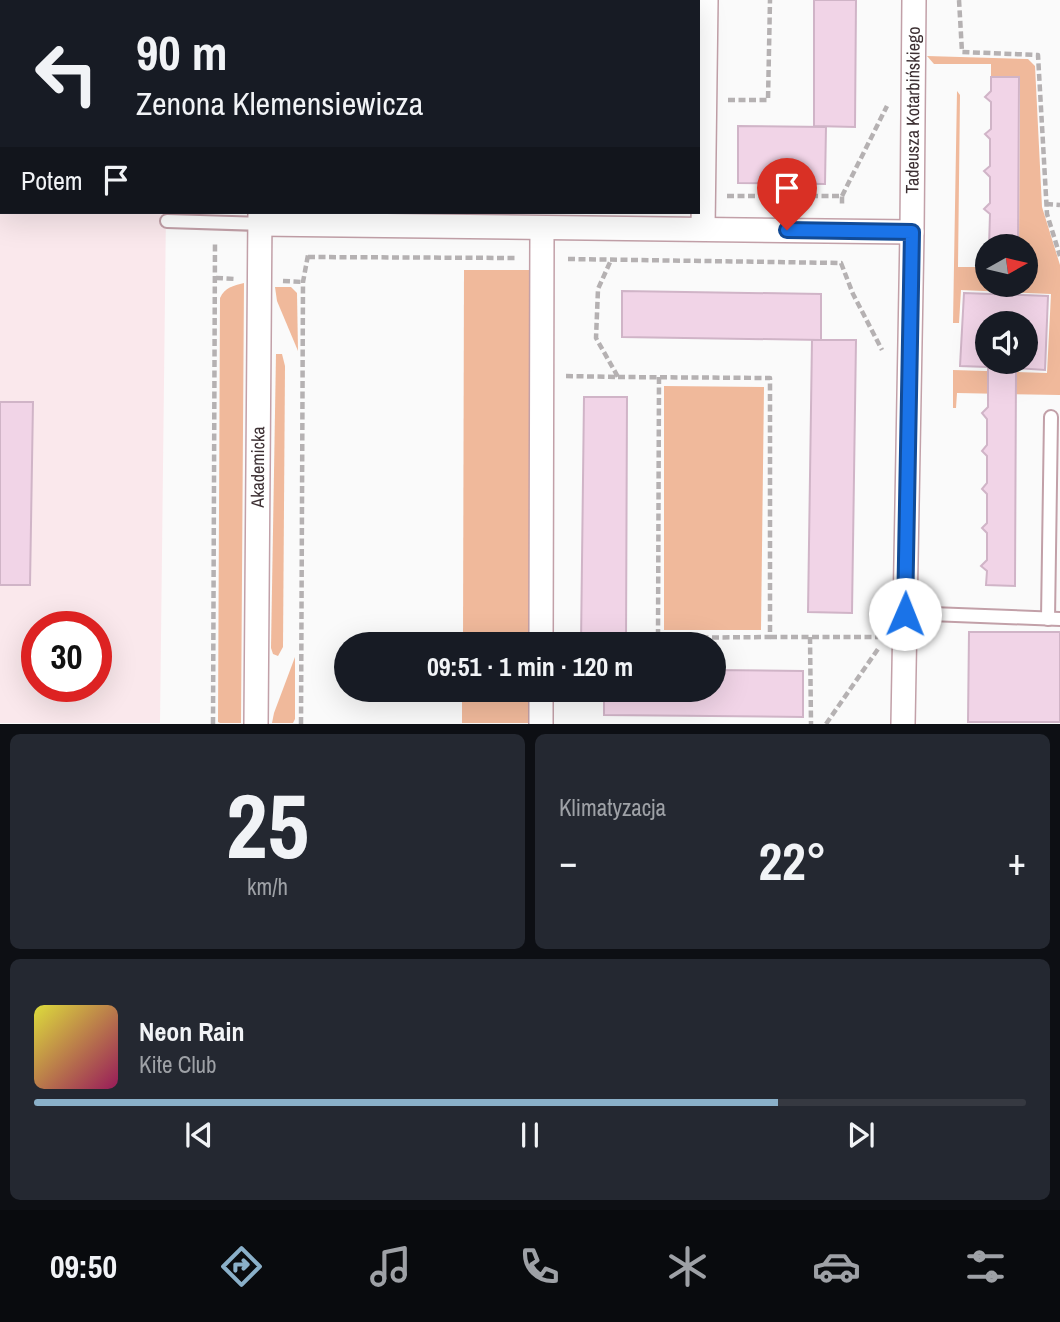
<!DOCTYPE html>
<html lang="pl">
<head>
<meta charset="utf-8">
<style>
	body { margin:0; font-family:"Archivo Narrow",sans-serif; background:#242831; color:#f1f3f6; height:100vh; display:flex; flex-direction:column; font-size:26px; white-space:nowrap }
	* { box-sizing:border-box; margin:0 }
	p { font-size:23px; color:#9ea1a6 }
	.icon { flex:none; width:38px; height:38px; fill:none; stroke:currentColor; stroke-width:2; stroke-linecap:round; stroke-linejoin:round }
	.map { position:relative; height:724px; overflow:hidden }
	.details { display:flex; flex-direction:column; gap:10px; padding:10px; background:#0d0f14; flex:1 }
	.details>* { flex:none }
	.banner { position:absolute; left:0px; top:0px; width:700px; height:214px; box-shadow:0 7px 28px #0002; background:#171b24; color:#f1f3f6; overflow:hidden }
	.needle { width:46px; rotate:82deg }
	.controls { position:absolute; left:975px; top:234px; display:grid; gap:14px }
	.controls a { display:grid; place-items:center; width:63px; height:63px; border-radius:50%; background:#171b24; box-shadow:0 7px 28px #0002; font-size:35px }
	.speed { position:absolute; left:21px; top:611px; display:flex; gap:14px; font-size:35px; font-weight:700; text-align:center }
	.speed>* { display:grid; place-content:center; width:91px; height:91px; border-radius:50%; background:#171b24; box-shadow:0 7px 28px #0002; line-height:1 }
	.speed .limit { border:10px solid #d22; background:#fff; color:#111 }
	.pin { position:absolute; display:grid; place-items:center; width:60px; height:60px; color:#fff; margin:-72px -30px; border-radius:50% 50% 50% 0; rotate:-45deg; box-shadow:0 0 7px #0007 }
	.pin .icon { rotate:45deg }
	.me { position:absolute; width:77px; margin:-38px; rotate:1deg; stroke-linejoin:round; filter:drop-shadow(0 0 5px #0008) }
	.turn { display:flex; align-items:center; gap:24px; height:147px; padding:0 21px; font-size:32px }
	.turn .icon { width:91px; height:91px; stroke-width:2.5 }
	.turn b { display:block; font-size:49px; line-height:60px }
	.then { display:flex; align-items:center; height:66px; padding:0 21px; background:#0003; gap:14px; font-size:26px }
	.big { font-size:52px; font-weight:700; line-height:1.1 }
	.details .tile { flex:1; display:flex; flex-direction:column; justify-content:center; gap:10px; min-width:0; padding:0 24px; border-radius:10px; background:#242831 }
	.details .dial { align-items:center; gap:0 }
	.dial b { font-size:91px; line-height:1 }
	.song { display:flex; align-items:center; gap:21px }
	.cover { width:84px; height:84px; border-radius:10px; background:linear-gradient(135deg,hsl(60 70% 55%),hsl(330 70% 35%)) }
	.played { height:7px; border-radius:4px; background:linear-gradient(90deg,#8ab0c9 75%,#363941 75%) }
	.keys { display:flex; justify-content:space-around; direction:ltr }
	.heat { display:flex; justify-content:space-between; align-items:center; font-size:38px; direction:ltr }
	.details .tiles { flex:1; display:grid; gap:10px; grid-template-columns:1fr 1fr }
	.tile:last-child { grid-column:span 2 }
	.trip { position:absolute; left:334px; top:632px; width:392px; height:70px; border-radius:35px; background:#171b24; box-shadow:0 7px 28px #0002; font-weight:700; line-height:70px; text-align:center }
	.tabs { display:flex; height:112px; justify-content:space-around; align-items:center; background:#090b0e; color:#9ea1a6 }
	.tabs .icon { width:49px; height:49px }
	.tabs .selected { color:#8ab0c9 }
	.tabs b { font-size:32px; color:#f1f3f6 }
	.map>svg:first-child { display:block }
	.built { fill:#fae8ec; fill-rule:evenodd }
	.green { fill:#f0b99b }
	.building { fill:#f1d4e7; stroke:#d0b4c7; stroke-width:2; fill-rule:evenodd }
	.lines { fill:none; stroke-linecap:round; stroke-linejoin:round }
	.service-casing { stroke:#c2a0a8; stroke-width:16 }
	.minor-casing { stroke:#c2a0a8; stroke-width:26 }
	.path { stroke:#b5b1b2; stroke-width:4.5; stroke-dasharray:7 3.5; stroke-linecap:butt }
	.service { stroke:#fff; stroke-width:12 }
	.minor { stroke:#fff; stroke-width:23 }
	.route-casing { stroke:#114b97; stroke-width:18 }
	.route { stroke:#1a73e8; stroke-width:12 }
	.labels { text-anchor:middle; stroke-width:6; stroke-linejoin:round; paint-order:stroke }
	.street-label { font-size:18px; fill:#3d3033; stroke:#fff }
</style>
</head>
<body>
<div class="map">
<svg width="1060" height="724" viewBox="0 0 1060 724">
	<rect width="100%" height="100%" fill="#fafafa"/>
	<!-- built -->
	<path class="built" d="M0 0H169L2 2V212H166L160 723H0ZM37 626H96V686H37Z"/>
	<!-- green -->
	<g class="green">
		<path d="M430 0H568L430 2Z"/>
		<path d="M927 56 1028 59 1035 66 1042 207 1060 265V395L957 393 956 408H953V370L1047 373 1051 294 961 290 959 323H953L957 91 960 95 958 267H987V285H1026V247H1019L1020 77 991 76V64H934Z"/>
		<path d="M464 270H531L530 644H463Z"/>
		<path d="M244 283 241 723H220L218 722 220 298C225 287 233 286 244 283Z"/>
		<path d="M275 287H291L297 293 298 351 277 301Z"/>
		<path d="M276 354H282L285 366 283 647 278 656 273 654 271 648Z"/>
		<path d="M664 386 764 387 761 630H664Z"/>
		<path d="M295 657V719L293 723H272L274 713Z"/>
		<rect x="462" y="690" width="67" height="33"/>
	</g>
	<!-- building -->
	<g class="building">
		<path d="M814 0H856L855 127 814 126Z"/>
		<path d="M991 77H1019L1018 247H989L990 214 984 209 990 203V177L984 171 990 166V139L985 134 991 129V102L985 97 991 91Z"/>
		<path d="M738 126 826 127 825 184 738 183Z"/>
		<path d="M622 291 821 294V340L622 337Z"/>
		<path d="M964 293 1048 296 1045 370 1016 368 1015 586 986 585 987 571 981 566 987 560V533L982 528 987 523V494L982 489 987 483V456L982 451 987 445V419L982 413 988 407V367L960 366ZM987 324H1026V362H987Z"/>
		<path d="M812 340H856L852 613 808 612Z"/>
		<path d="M584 397H627L626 644H581Z"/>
		<path d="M0 402H33L30 585H0Z"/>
		<path d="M969 632H1060V722H968Z"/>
		<path d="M714 670 803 671V717L604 715V690H714Z"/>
	</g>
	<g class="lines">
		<defs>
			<g id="service">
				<path d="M167 221 260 224"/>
				<path d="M905 613 1060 619"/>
				<path d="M1048 619 1051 417"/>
			</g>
			<g id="minor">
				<path d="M261 0V2"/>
				<path d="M260 224 912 232"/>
				<path d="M703 228 706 0"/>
				<path d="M541 644 542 228"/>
				<path id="s1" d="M256 724 260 212"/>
				<path d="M541 724V690"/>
				<path id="s2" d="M903 724 912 232 914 0"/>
			</g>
		</defs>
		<!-- service casing -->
		<use href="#service" class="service-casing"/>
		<!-- minor casing -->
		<use href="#minor" class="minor-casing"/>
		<!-- path -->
		<g class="path">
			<path d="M216 0V2"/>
			<path d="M959 0 962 52 1038 55 1047 214 1060 256"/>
			<path d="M309 2V0"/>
			<path d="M575 2V0"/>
			<path d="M728 100H768L770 0"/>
			<path d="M727 196H842V205"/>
			<path d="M842 196 887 106"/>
			<path d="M1046 204 1060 205"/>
			<path d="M308 257 517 258"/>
			<path d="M568 259 841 263 853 294 882 350"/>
			<path d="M216 278 236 279"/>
			<path d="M283 281 303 282"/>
			<path d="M566 376 618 377 596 338 598 289 611 260"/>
			<path d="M618 377 770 378V637L658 638 659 377"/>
			<path d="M770 637H878"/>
			<path d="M810 637 811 724"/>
			<path d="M213 724 215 241"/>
			<path d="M301 724 303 282 308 255"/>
			<path d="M826 724 878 649"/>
		</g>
		<!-- service -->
		<use href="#service" class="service"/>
		<!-- minor -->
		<use href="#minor" class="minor"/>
	</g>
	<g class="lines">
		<defs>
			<path id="route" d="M787 230 912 232 905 614"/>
		</defs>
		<!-- route casing -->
		<use href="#route" class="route-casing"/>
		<!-- route -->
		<use href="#route" class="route"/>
	</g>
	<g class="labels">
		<!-- street labels -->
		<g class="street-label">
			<text dy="6" stroke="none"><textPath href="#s2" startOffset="614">Tadeusza Kotarbińskiego</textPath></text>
			<text dy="6" stroke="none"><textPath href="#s1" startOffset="257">Akademicka</textPath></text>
		</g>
	</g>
</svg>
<div class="controls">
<a><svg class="needle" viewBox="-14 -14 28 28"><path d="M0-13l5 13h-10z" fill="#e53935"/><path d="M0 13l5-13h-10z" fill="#9ea1a6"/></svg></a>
<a><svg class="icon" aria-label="sound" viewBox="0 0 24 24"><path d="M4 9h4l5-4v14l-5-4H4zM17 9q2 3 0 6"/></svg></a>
</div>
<div class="speed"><div class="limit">30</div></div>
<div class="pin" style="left:787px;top:230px;background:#d93025"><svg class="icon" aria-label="arrive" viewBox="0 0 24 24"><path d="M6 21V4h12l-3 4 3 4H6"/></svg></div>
<svg class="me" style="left:905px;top:614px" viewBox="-20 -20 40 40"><circle r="19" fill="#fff"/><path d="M0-13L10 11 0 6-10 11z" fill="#1a73e8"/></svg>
<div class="trip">09:51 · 1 min · 120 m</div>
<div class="banner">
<div class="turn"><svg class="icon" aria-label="left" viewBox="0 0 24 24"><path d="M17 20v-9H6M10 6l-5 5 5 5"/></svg><div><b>90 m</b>Zenona Klemensiewicza</div></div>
<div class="then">Potem<svg class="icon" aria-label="arrive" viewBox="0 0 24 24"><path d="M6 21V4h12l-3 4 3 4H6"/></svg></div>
</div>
</div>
<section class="details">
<div class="tiles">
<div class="tile dial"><b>25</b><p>km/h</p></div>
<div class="tile"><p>Klimatyzacja</p>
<div class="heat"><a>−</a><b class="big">22°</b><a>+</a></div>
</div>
<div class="tile">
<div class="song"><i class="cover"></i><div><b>Neon Rain</b><p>Kite Club</p></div></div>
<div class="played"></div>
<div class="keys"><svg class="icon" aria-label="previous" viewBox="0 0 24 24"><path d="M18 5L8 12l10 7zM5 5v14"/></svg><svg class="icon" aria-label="pause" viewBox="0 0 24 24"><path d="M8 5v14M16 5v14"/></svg><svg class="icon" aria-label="next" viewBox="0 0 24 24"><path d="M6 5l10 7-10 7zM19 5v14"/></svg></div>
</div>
</div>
</section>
<nav class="tabs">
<b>09:50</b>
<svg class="icon selected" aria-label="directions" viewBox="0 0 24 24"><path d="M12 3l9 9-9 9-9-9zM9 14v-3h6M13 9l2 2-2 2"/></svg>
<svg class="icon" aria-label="music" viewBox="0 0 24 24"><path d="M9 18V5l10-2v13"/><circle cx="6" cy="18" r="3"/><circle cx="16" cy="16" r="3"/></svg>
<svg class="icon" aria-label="phone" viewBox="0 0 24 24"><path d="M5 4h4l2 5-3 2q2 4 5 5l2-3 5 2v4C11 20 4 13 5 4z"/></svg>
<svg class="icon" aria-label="climate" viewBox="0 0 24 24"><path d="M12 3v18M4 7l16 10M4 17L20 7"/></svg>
<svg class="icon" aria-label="car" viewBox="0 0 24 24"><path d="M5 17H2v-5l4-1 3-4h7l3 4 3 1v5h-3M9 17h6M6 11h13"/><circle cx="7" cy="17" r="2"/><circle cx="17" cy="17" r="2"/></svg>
<svg class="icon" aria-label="filters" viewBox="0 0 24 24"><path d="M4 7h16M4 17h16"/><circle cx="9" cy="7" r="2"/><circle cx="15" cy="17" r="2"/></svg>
</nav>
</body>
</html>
